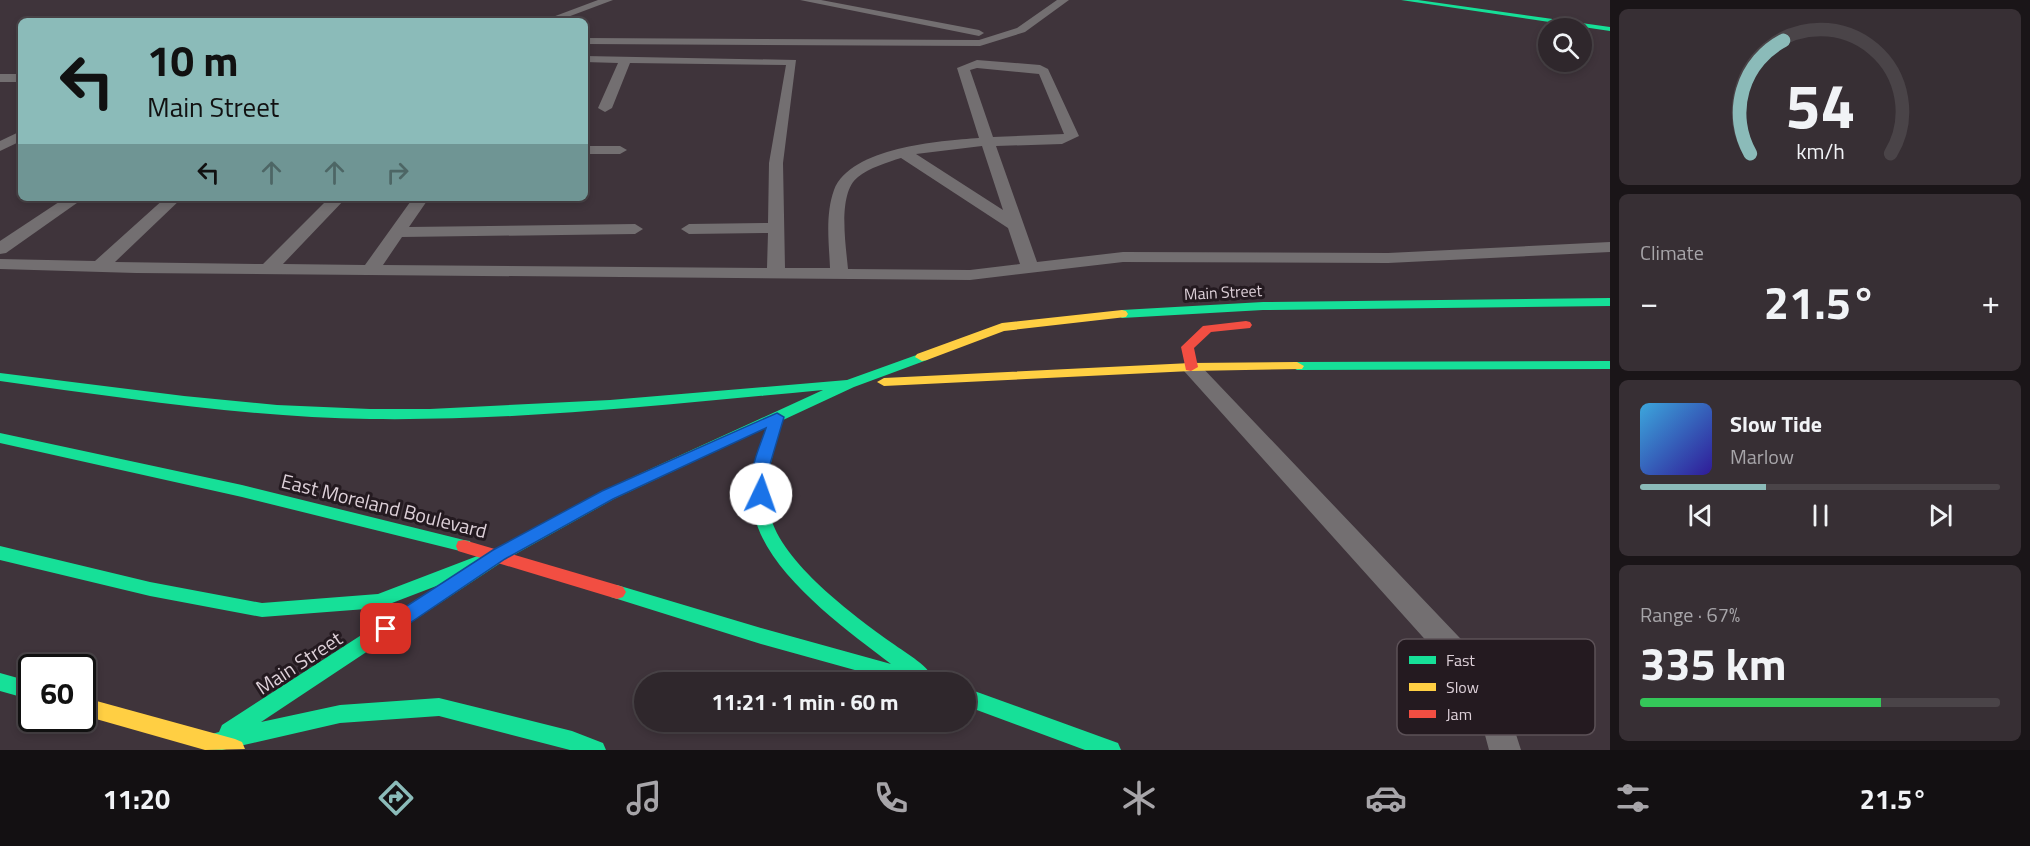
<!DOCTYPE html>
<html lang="en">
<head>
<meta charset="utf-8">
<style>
	body { margin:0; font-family:"Titillium Web",sans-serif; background:#372f34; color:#f1f3f6; height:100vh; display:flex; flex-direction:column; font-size:22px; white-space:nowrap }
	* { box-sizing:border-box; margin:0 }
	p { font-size:20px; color:#a7a5a9 }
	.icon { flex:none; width:33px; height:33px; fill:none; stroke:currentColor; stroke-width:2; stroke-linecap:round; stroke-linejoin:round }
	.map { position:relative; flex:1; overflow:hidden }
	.panel { display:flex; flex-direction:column; gap:9px; padding:9px; background:#1a1518; width:420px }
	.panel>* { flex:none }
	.hud { position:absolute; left:18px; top:18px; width:570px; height:183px; border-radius:9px; box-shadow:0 3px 9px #0003,0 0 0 2px #4a4448; background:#8bbbb9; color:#111; overflow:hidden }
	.controls { position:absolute; left:1538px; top:18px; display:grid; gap:12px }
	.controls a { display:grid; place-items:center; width:54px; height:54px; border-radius:50%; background:#2f272c; box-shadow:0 3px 9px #0003,0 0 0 2px #4a4448; font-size:30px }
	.speed { position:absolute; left:18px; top:654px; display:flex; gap:12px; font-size:30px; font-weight:700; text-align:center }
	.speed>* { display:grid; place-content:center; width:78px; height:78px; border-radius:50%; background:#2f272c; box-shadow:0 3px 9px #0003,0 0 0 2px #4a4448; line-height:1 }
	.speed .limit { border:3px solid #111; border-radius:9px; background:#fff; color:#111 }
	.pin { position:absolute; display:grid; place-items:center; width:51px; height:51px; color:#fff; margin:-26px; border-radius:12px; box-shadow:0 3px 9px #0006 }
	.me { position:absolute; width:66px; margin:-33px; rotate:3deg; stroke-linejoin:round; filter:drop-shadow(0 0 4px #0008) }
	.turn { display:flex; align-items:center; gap:21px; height:126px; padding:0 30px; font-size:27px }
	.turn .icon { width:78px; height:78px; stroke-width:2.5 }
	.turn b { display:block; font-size:42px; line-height:51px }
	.lanes { display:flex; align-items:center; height:57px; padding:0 30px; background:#0003; justify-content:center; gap:30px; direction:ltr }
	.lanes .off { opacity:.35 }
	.big { font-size:45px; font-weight:700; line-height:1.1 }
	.panel .widget { flex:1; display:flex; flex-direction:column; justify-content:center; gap:9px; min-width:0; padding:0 21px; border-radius:9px; background:#372f34 }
	.panel .dial { align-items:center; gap:0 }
	.dial svg { height:156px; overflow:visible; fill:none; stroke:#4a4448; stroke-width:7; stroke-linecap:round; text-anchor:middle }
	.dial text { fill:#f1f3f6; stroke:none }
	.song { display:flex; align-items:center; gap:18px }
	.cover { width:72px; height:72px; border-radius:9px; background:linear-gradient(135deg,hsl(200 70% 55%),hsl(250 70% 35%)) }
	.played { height:6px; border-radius:3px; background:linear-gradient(90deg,#8bbbb9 35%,#4a4448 35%) }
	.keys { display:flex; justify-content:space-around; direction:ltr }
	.heat { display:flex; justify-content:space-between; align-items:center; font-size:33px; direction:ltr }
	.charge { height:9px; border-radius:4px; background:linear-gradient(90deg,#34c759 67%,#4a4448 0) }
	.trip { position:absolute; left:634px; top:672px; width:342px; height:60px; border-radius:30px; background:#2f272c; box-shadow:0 3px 9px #0003,0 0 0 2px #4a4448; font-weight:700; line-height:60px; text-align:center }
	.tabs { display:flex; height:96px; justify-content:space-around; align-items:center; background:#131012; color:#a7a5a9 }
	.tabs .icon { width:42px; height:42px }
	.tabs .current { color:#8bbbb9 }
	.tabs b { font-size:27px; color:#f1f3f6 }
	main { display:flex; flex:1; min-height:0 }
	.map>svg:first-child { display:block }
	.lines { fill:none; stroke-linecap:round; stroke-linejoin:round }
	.lane { fill:#736f71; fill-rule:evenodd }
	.fast { fill:#16e098; fill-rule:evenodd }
	.slow { fill:#ffcf43; fill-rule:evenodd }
	.jam { fill:#f24e42; fill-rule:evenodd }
	.route { fill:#1a73e8; stroke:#114b97; stroke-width:1.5 }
	.labels { text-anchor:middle; stroke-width:6; stroke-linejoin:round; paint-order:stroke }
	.street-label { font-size:16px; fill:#ddd0d8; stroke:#241a20 }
	.near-street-label { font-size:20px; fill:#ddd0d8; stroke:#241a20 }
	.key { fill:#241a20; stroke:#5c5157; stroke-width:1.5 }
	.key-label { font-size:16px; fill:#ddd0d8 }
</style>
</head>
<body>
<main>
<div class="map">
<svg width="1610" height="750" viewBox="0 0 1610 750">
	<rect width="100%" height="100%" fill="#3f343b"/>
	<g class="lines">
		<!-- lane -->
		<g class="lane">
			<path d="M598 0H613L557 21H542Z"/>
			<path d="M800 0H821L979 30 984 33 979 36Z"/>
			<path d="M1057 0H1069L1025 32 980 46 585 44V38L979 40 1017 28Z"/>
			<path d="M585 56 796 60 783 163 785 268H830C829 243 825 215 834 190 851 147 939 141 979 138L957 68 977 60 1040 65 1048 69 1079 136 1062 144 996 146 1037 262 1123 252 1388 253 1610 242V252L1388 263 1123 262 970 280 136 273 0 269V259L95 261 165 198H182L115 262 263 264 329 198H346L283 264 365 265 413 198H429L409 227 635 224 643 229 635 234 402 237 383 265 767 268 768 233 689 234 681 229 689 224 768 223 769 163 786 65 630 63 612 108 605 112 598 108 618 63 585 62ZM977 68 1039 74 1064 134 993 137 970 70ZM982 146 1003 210 916 154ZM901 158 1008 228 1020 264 970 270 848 269C846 246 837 193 858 177 869 168 888 162 901 158Z"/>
			<rect x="0" y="74" width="21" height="8"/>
			<path d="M21 131V141L0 151V141Z"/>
			<path d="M585 146H620L627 150 620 154H585Z"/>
			<path d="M65 198H84L6 253 0 254V241Z"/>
			<path d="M1191 361 1198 363 1498 678 1521 750H1489L1474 694 1184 371 1181 367 1184 363Z"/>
		</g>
		<!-- fast -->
		<g class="fast">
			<path d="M1401 0H1418L1610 27V31Z"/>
			<path d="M1610 298V306L1263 310 1122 318 1116 314 1122 310 1263 302Z"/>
			<path d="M922 353 929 357 927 360 854 387 783 420C774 450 762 484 770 515 782 563 853 615 892 643 907 654 930 666 935 682H898L761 644 611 597 608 592 611 587 617 585 761 628 891 664C846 630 764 571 754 513 748 485 757 455 766 428L614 499 505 560 261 722 340 705 439 698 572 731 603 743 606 750H570L439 716 340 723 222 750 208 749 205 742 208 735 219 732 222 725 439 585 379 608 262 617 150 596 0 560V546L150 582 262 603 378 594 493 550 602 491 823 390C673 404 522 421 370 419 246 417 123 398 0 381V373L184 396 277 405 370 409H430L610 400 847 380Z"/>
			<path d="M1610 361V369L1297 370 1290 366 1297 362Z"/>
			<path d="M0 433 242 485 464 540 470 541 472 546 470 551 464 552 242 497 0 443Z"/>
			<path d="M0 673 32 682V700L0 691Z"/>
			<path d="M966 688 1118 743 1121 750H1085L966 706Z"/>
		</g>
		<!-- slow -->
		<g class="slow">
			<path d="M1122 310 1126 311 1128 314 1126 317 1004 331 927 360 922 361 915 357 917 354 1002 323Z"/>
			<path d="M1297 362 1304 366 1302 369 1191 371 884 386 877 382 884 378 1191 363Z"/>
			<path d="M82 697 235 739 242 742 245 749 205 750 82 715Z"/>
		</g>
		<!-- jam -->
		<g class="jam">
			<path d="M1246 321 1250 322 1252 325 1250 328 1211 332 1194 348 1198 367 1191 371 1186 370 1181 347 1203 326Z"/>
			<path d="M464 540 617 585 623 587 626 592 623 597 617 599 458 551 456 546 458 541Z"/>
		</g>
	</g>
	<!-- route -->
	<path class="route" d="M777 413 784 417 768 471 769 494 767 498H755C744 478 760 447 766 428L613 499 505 559 392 635 386 637 379 635 376 629 379 624 493 550 602 491Z"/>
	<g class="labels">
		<!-- street labels -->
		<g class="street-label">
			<text transform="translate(1223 292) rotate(-3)" y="6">Main Street</text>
		</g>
		<!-- near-street labels -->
		<g class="near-street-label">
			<text transform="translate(384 506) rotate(14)" y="7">East Moreland Boulevard</text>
			<text transform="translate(299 663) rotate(-33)" y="7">Main Street</text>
		</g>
	</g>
	<!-- legend -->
	<rect x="1397" y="639" width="198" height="96" rx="9" class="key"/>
	<rect x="1409" y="656" width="27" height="8" fill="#16e098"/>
	<rect x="1409" y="683" width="27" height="8" fill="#ffcf43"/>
	<rect x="1409" y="710" width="27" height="8" fill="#f24e42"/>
	<g class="key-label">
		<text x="1446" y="666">Fast</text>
		<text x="1446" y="693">Slow</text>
		<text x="1446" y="720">Jam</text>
	</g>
</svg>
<div class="controls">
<a><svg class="icon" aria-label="search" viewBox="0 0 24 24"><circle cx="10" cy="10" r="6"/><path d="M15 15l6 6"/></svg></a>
</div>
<div class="speed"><div class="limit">60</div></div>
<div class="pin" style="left:386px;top:629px;background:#d93025"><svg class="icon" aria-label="arrive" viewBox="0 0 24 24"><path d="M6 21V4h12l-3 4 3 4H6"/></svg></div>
<svg class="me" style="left:761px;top:494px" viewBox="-20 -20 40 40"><circle r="19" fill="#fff"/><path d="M0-13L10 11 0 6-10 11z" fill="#1a73e8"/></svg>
<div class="trip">11:21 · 1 min · 60 m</div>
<div class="hud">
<div class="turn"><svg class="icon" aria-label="left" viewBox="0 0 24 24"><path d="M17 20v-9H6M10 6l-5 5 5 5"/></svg><div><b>10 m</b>Main Street</div></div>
<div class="lanes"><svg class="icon" aria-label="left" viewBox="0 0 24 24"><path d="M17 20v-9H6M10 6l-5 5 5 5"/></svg><svg class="icon off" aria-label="ahead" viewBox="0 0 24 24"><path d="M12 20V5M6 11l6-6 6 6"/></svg><svg class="icon off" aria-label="ahead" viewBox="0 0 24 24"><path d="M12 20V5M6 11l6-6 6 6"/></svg><svg class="icon off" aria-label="right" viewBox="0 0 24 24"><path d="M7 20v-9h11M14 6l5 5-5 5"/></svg></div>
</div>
</div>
<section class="panel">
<div class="widget dial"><svg viewBox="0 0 100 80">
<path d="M14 69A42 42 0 1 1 86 69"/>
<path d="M14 69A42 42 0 0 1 31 11" stroke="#8bbbb9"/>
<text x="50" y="56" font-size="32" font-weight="700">54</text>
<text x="50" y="72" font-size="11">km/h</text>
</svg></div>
<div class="widget"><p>Climate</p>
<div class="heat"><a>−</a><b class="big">21.5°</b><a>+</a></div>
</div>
<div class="widget">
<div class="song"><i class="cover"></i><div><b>Slow Tide</b><p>Marlow</p></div></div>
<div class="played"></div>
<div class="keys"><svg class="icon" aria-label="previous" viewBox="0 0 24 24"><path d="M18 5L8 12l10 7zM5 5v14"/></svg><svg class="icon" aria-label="pause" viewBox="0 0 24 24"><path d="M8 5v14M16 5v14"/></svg><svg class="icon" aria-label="next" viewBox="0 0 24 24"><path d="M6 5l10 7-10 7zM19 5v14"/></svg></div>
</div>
<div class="widget"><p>Range · 67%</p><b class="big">335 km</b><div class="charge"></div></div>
</section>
</main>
<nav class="tabs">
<b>11:20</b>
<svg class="icon current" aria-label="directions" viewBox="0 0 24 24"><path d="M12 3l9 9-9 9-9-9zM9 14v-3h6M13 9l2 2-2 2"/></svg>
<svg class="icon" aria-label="music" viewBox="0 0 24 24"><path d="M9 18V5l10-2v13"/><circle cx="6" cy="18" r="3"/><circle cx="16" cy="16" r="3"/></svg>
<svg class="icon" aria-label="phone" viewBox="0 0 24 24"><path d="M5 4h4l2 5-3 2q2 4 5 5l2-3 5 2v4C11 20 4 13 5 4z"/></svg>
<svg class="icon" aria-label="climate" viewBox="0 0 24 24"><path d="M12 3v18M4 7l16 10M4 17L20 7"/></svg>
<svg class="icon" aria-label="car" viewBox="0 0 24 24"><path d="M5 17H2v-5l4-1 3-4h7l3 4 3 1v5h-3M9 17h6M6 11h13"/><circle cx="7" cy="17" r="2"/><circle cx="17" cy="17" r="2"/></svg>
<svg class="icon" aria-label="filters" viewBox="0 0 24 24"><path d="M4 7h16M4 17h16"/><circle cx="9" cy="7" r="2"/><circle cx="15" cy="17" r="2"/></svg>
<b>21.5°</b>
</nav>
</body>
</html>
